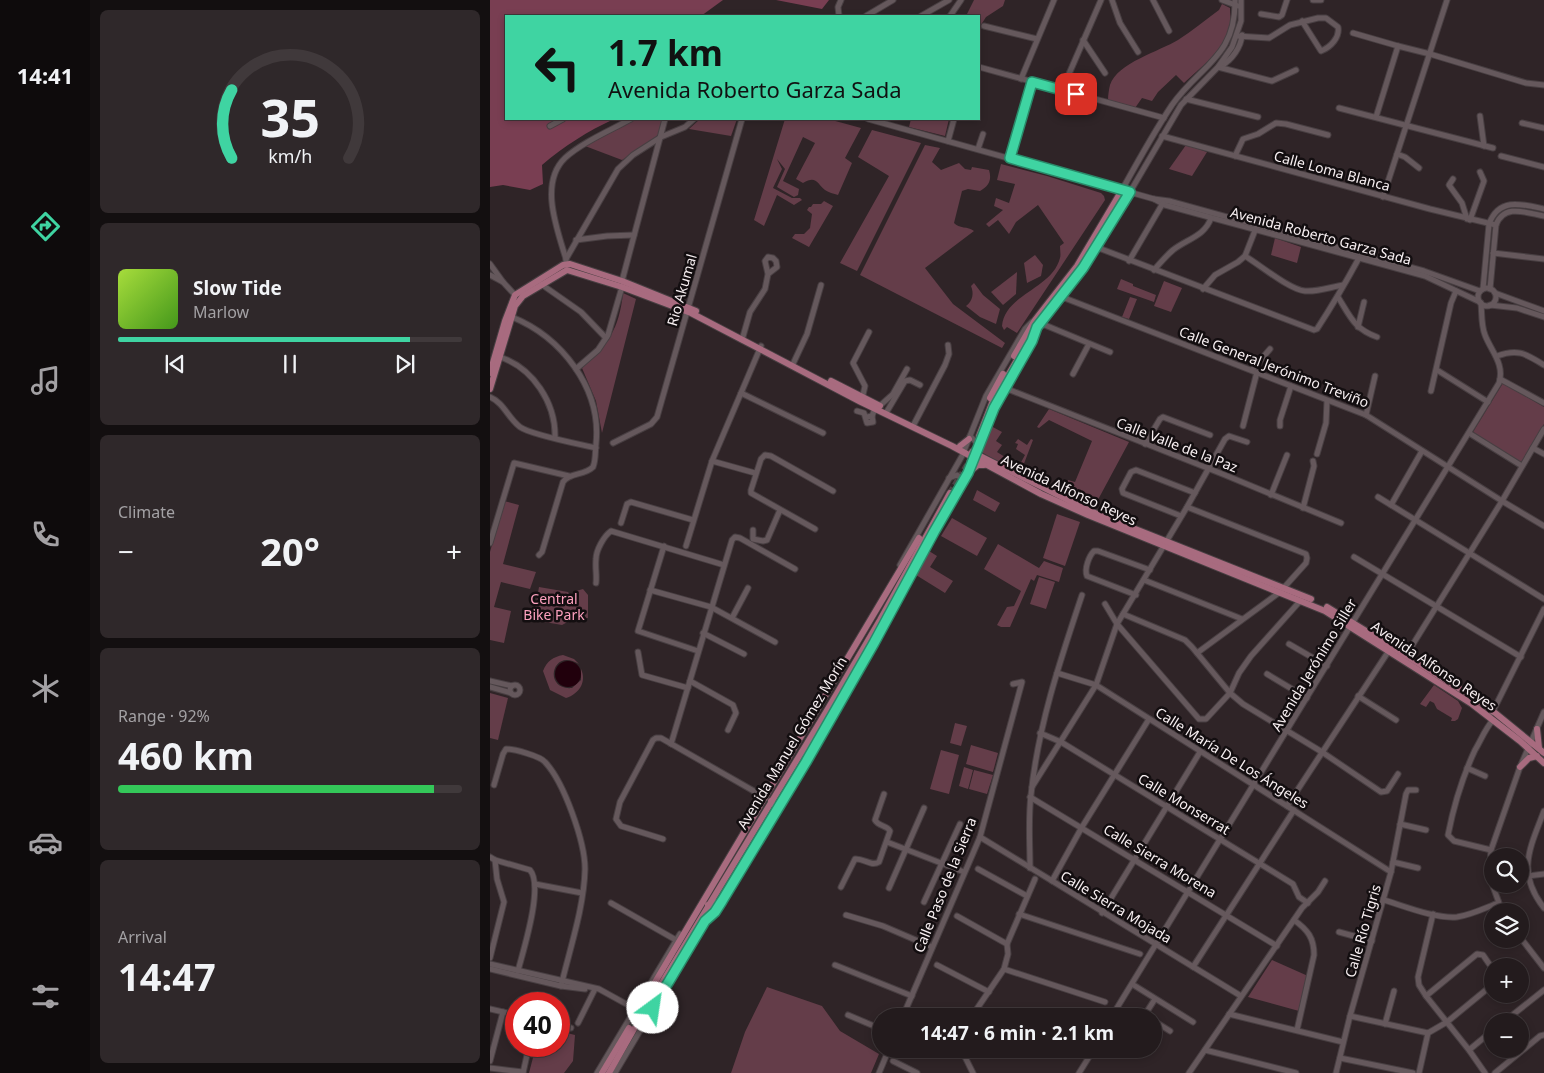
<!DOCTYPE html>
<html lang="en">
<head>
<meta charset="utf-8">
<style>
	body { margin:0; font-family:"Noto Sans",sans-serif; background:#2f282a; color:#f1f3f6; height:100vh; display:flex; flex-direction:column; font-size:19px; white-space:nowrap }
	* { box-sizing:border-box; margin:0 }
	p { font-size:16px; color:#a3a1a4 }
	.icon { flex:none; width:28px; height:28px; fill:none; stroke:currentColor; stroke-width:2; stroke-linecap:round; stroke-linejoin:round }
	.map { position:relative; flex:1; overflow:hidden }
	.details { display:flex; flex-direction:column; gap:10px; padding:10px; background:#130f10; width:400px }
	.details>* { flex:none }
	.hud { position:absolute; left:15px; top:15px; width:475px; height:105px; border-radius:0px; box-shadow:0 2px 8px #0003,0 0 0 1px #40393b; background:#3fd4a2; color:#111; overflow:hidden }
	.buttons { position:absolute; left:994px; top:848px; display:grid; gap:10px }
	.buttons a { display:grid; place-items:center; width:45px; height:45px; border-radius:50%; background:#231b1d; box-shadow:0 2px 8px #0003,0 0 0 1px #40393b; font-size:25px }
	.speed { position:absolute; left:15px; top:992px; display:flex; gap:10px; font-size:25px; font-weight:700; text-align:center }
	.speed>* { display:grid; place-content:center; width:65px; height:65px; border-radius:50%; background:#231b1d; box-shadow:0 2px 8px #0003,0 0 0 1px #40393b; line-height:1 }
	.speed .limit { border:8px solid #d22; background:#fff; color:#111 }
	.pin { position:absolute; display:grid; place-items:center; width:42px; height:42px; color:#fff; margin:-21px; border-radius:10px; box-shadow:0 2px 8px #0006 }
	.me { position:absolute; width:55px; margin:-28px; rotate:31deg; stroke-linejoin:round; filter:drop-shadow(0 0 4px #0008) }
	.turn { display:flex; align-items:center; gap:18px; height:105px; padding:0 20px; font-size:22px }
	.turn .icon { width:65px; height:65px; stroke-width:2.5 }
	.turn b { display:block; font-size:35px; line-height:42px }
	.big { font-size:38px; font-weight:700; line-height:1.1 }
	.details .tile { flex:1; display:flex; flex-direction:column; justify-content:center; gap:8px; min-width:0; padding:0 18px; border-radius:8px; background:#2f282a }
	.details .dial { align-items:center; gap:0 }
	.dial svg { height:130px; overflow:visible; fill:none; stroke:#40393b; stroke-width:7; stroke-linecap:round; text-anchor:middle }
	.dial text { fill:#f1f3f6; stroke:none }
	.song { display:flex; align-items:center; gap:15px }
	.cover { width:60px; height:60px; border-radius:8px; background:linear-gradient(135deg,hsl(80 70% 55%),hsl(100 70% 35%)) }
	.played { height:5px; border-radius:2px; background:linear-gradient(90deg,#3fd4a2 85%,#40393b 85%) }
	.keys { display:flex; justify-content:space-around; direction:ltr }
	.heat { display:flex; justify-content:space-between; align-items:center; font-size:28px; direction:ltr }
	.charge { height:8px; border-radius:4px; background:linear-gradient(90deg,#34c759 92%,#40393b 0) }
	.trip { position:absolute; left:382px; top:1008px; width:290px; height:50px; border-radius:25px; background:#231b1d; box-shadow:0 2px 8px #0003,0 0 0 1px #40393b; font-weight:700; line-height:50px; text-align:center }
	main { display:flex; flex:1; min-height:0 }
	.menu { display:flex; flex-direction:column; width:90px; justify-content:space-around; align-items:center; background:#0e0b0c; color:#a3a1a4 }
	.menu .icon { width:35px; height:35px }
	.menu .current { color:#3fd4a2 }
	.menu b { font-size:22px; color:#f1f3f6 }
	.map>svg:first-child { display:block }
	.green { fill:#643d49 }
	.forest { fill:#793e52 }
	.water { fill:#21000c }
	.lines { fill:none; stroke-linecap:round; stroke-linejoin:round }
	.major-tunnel { stroke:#4d4345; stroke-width:6; stroke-dasharray:6 3; stroke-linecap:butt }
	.minor-casing { stroke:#483f42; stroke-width:7 }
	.major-casing { stroke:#483f42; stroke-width:8 }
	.minor { stroke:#65585c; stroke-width:5 }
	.major { stroke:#a86b7f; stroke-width:6 }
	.route-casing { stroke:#298a69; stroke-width:12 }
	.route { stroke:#3fd4a2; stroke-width:9 }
	.labels { text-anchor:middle; stroke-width:5; stroke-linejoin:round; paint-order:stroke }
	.street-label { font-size:14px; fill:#f8f0f2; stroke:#130e10 }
	.park-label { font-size:14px; fill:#fda1be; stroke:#130e10 }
</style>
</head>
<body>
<main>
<nav class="menu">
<b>14:41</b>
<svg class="icon current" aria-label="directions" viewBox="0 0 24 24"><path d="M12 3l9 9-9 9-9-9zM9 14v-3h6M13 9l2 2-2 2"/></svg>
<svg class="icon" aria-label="music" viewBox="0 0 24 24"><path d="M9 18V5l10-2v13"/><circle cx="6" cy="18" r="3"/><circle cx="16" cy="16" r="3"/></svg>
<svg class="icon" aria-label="phone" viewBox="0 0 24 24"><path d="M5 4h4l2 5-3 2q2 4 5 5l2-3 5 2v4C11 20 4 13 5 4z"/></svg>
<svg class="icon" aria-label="climate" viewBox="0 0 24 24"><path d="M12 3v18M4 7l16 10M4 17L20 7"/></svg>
<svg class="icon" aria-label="car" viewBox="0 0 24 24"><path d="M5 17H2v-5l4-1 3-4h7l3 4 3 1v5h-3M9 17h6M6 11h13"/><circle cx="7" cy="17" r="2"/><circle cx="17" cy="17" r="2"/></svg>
<svg class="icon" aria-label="filters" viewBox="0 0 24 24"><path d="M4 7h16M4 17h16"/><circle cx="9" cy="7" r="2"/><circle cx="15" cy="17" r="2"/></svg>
</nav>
<section class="details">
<div class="tile dial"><svg viewBox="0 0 100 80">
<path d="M14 69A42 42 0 1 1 86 69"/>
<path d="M14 69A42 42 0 0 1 14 27" stroke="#3fd4a2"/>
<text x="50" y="56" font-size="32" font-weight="700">35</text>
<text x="50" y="72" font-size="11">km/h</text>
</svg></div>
<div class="tile">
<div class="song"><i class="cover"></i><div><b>Slow Tide</b><p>Marlow</p></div></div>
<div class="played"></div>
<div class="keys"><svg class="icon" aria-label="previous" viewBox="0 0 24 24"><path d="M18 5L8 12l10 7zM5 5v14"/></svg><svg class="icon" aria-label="pause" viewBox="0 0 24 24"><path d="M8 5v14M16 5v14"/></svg><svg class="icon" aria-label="next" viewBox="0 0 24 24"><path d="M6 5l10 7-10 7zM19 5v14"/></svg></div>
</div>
<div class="tile"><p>Climate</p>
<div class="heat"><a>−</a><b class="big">20°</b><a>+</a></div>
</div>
<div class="tile"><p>Range · 92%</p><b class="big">460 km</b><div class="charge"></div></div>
<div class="tile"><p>Arrival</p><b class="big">14:47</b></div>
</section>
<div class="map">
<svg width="1054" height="1073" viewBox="0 0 1054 1073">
	<rect width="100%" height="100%" fill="#2f2427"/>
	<!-- green -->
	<g class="green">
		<path d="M484 0H515L513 6 496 17 489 28V16H476Z"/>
		<path d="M732 4 740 8C740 13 741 19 740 24 736 49 711 67 694 83L686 75 668 92 662 101 652 98 645 108 618 100C618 95 619 89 620 85 627 63 670 51 688 40 702 31 715 20 729 10Z"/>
		<path d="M144 119H173L168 137 132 160 95 146Z"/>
		<path d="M210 119H247L241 136 199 129Z"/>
		<path d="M295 119H338L371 128 355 158 362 163 348 195C344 194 338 192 335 190 327 183 326 175 313 183L306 179 325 143 313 137 293 181 309 189 308 195 304 197 287 187 295 169 287 159 292 169 283 188 302 198H310L312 200 304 205 287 195 274 226 264 220Z"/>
		<path d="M421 119H459L455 136 419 127Z"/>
		<path d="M382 130 431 143 367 271 350 263 399 176 368 157Z"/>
		<path d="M435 145 450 148 442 162 451 170 469 163 475 169 481 170 482 167 499 170C502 180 499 186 490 191L478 189 472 191 464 223C469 229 478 226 484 231L435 268 463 304 515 343 512 348 370 275Z"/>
		<path d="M696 145 717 152 702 176 679 169Z"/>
		<path d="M511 164 557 176 611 193 614 196 615 200 527 333 517 327 514 330 512 326C515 294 562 289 570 258 571 255 570 250 570 246L574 243 548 205 526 222 519 234 508 220 499 227 496 224 513 210 504 206 506 198 519 203 525 184 507 180Z"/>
		<path d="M334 201 343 206 319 247 302 238 305 234H314L320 228 322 214 317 210 319 207H321L323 204H331Z"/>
		<path d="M785 238 811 247 807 263 781 255Z"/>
		<path d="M545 255 553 265 551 276 537 283 534 263Z"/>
		<path d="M527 272 526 294 513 305 501 292Z"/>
		<path d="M631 279 643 284V286L666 295 664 302 627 289Z"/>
		<path d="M674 281 692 288 681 312 664 306Z"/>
		<path d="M484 283 493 295 510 309 506 324 490 317 476 306C483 301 484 293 481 286Z"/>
		<path d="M133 293 146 299 112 433 106 401 92 368C118 344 129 330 133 293Z"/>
		<path d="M640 297 647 299 639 319 632 317Z"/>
		<path d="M1013 383 1054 407V424L1031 463 983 432Z"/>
		<path d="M559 409 639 442 603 509 573 495 578 480 585 482 602 441 559 420 549 428 547 427Z"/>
		<path d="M501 426 512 432 506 441 512 445 507 452 529 466 535 455 526 449 528 444 525 443 528 439 537 445 541 439 543 440 530 474 493 453 492 450Z"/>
		<path d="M487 490 510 503 505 512 483 500Z"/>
		<path d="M14 501 29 505 13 564 46 572 40 589 11 582 4 607 21 611 14 643 0 640V552Z"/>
		<path d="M567 514 590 522 575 566 553 558Z"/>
		<path d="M462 518 497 538 487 556 451 536Z"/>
		<path d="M508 544 549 568 554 561 573 568 569 582 547 575 544 581 541 579 520 627H511L507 625 517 607 524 606 531 591 494 569Z"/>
		<path d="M439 551 447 556 440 567 463 581 455 593 426 575Z"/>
		<path d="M549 577 565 582 556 609 540 604Z"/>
		<path d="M49 587 78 592 83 599 86 591 93 589 98 595V618H85L72 625 43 620Z"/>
		<path d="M73 655 84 659 89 664C61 647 53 691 82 688L91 680V669C97 682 89 694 76 698L60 690 53 671C57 661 63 657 73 655Z"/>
		<path d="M944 685 968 701 972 708 968 719 965 721H961L962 718 947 709 944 703 940 701 936 707 930 704Z"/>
		<path d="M0 693 18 698 8 740 0 738Z"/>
		<path d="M465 723 477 726 471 746 460 743Z"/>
		<path d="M481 745 508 753 503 772 476 764Z"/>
		<path d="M451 750 469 755 459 794 440 789Z"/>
		<path d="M474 767 483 770 478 789 469 786Z"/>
		<path d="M484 770 503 775 497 794 479 789Z"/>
		<path d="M782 960 818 976 809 1011 758 997Z"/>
		<path d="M277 987 332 1006 350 1031 389 1054 381 1073H241L255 1032Z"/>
		<path d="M69 1031 85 1035 83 1061 74 1073H39L46 1046H69Z"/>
	</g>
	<!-- forest -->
	<g class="forest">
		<path d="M0 0H233L211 16H16V119H124C98 131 74 146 52 165L53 184 40 190 13 185 0 187Z"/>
		<path d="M286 0H339L332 9Z"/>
	</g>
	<!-- water -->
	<circle class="water" cx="78" cy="674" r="13"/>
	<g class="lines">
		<!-- major-tunnel -->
		<g class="major-tunnel">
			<path d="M460 493 480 460 489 436"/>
			<path d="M139 1028 155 999"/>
			<path d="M144 1029 159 1004"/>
		</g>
		<defs>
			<g id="minor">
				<path d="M622 0 630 23 648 52"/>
				<path d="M663 0 679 31"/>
				<path d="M732 0 748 6"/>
				<path d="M823 0H831"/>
				<path d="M771 14 789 17 792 15 797 0"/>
				<path d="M349 16 348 7 351 0"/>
				<path d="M376 16 403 0"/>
				<path d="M431 16 459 0"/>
				<path d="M460 16 471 0"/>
				<path d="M494 26 547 39"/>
				<path d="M863 33 908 46"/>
				<path d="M747 36 779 38 800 25 828 18H836L848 27C850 37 841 47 831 51L812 21"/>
				<path d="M593 40 615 73"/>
				<path d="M731 66C742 60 751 47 752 35"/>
				<path d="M489 67 674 118"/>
				<path d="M728 67 782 81 806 70"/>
				<path d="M531 79 564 0"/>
				<path d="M572 90 611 0"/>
				<path d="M696 99 768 117"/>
				<path d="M849 108 1003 148"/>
				<path d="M990 116 994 146"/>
				<path d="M886 117 908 46 940 54 1036 83 1054 85"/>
				<path d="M378 119 625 188 664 199 675 205 935 276 990 302"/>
				<path d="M1032 123 1054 128"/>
				<path d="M60 126 73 119"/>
				<path d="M672 136 940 209 1006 225"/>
				<path d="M458 141 464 119"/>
				<path d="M488 149 493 134"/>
				<path d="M907 154 915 157 929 168"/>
				<path d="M745 156 753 139 768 134 786 123 796 124 838 135"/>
				<path d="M1011 156 1054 167"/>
				<path d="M520 158 542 82"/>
				<path d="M963 179 959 185 972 203 977 219"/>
				<path d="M632 190C648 161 664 132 682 105 710 65 746 57 745 0"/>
				<path d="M640 192 691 105 728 67 742 47 751 21V0"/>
				<path d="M893 197 957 0"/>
				<path d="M664 199 679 201 934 271 990 291"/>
				<path d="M980 220 994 181 990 172"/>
				<path d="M86 240 117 236 144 235"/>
				<path d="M606 247 824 330 827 329C842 306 856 282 869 258"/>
				<path d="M1003 253 1054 259"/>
				<path d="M755 256C770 265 800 290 815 291 828 292 841 287 853 285"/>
				<path d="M76 259C67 229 49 183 75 158 91 143 121 130 141 119"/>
				<path d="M639 261 673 203"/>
				<path d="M0 264 13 282 25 295"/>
				<path d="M76 264V259L128 169 143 155 171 137 195 127 204 119"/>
				<path d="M664 270C670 263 676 256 683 250 697 239 715 236 721 218"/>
				<path d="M0 275 13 282"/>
				<path d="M132 281 175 119"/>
				<path d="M51 284 91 312 116 338"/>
				<circle cx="997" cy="297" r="9"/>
				<path d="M713 289 725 275 748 262 755 256 766 228"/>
				<path d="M993 289 999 224C1009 197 1032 204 1054 209"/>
				<path d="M1000 289 1006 225C1014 203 1037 213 1054 216"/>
				<path d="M1005 293 1054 311"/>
				<path d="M572 297 876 415 1012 501 1054 526"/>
				<path d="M848 297C860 316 864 329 887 337"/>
				<path d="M1000 305 1027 308 1054 317"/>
				<path d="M22 317C71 337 112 388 106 444 105 452 106 460 103 467 94 476 80 472 73 482L52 552 49 555"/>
				<path d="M550 323 620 352"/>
				<path d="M868 327 874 302"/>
				<path d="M252 340 260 312 275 289 278 274 275 261 278 257 283 258 286 261 287 267 278 274"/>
				<path d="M1007 356C1028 348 1036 354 1054 365"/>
				<path d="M10 357C43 368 66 403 65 438"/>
				<path d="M302 366 317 334 331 285"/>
				<path d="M86 369 108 350 118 335 132 287"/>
				<path d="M762 370 780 349"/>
				<path d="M947 370 998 402"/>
				<path d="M583 374 599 344"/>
				<path d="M1010 379 1054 403"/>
				<path d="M515 388 735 475 851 523"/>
				<path d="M941 391 961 303 966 291"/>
				<path d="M251 393 333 433"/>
				<path d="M0 397C14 403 18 418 30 427 41 435 89 444 106 448"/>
				<path d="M372 399 375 386 363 363 379 332"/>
				<path d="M367 411 374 413 377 423 383 422 382 416 377 417"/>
				<path d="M396 413 415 381 420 380 430 385"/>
				<path d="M876 415 885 376"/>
				<path d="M382 416 384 411 403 394 417 369"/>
				<path d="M423 426 455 365 459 354 458 345"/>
				<path d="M753 426 767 372"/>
				<path d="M790 426V420L801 386"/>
				<path d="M979 433 1032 466"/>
				<path d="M480 436 485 441H492"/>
				<path d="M123 443 161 424 167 417 252 119"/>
				<path d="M655 444 670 419 673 417 720 435"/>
				<path d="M1043 448 1054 454"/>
				<path d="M827 454 836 423 837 401"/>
				<path d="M222 461 265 473"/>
				<path d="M459 478 467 475 471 478 472 483"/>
				<path d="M781 495 797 455"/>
				<path d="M888 497 1054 599"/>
				<path d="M901 505 932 451"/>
				<path d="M697 507 816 554 817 558 816 563 790 592 707 653"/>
				<path d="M813 508 824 466 823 461"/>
				<path d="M691 516 633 493 632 489 641 472 646 470 705 493"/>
				<path d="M131 523 137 504 141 502 203 520"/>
				<path d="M325 529 261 493V490L271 459 275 455 281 456 343 491"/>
				<path d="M263 530V539L273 541 277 540 290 510"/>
				<path d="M0 543 24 463 79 476"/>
				<path d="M174 546 148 631 208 651"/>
				<path d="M196 546 222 461 271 346"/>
				<path d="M864 557 1031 657"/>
				<path d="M410 565 472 456 496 396 535 329 542 322"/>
				<path d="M654 580 752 619"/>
				<path d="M106 583C107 575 105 568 106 559 106 550 114 536 121 531L234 565"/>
				<path d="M160 590 221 607 285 642"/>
				<path d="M646 595 597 576C594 569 599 556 604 551H608L660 570"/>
				<path d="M615 604 627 624 709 719H716L740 693 749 673 761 656 811 600"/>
				<path d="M633 614 695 640 702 647 740 693 753 704 832 752 891 792 897 791 908 774"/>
				<path d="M242 618 258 588"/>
				<path d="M213 633 254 654"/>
				<path d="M799 644 837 666"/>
				<path d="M148 652 152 675 198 688"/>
				<path d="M915 657 1012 501 1054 429"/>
				<path d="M567 673 606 685 901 872"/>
				<path d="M777 674 817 698"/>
				<path d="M0 681 22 686"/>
				<path d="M200 681 243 705 246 713 238 730"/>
				<circle cx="25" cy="690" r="5"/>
				<path d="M0 687 21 693"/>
				<path d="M868 696 906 720"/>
				<path d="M1002 713 1054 609"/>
				<path d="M550 733 571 742 803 884 809 897 818 903"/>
				<path d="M181 744 242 540 245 537 250 538 305 569"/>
				<path d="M977 768 995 776"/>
				<path d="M4 785 13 754 16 749C24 749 50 756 55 762 74 782 95 842 95 869 94 908 80 948 71 986"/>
				<path d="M542 787 606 685 627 624 697 507 735 439 739 436 757 442"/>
				<path d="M540 797 787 946"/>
				<path d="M797 806 900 649"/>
				<path d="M1054 811C1040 848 1026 872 1054 908"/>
				<path d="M910 824 936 830"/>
				<path d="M490 837 751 996"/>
				<path d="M173 839 131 826 126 819 130 802 163 740 166 738H171L276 798"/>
				<path d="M397 842 474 872"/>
				<path d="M1001 850 964 841 958 835C964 804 972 778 985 750 991 740 995 729 1003 720"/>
				<path d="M0 857 5 860 40 870C54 886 33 951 28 971"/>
				<path d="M903 862 928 868"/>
				<path d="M540 868C540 844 538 819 541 795 548 726 570 661 592 595"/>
				<path d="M488 869 537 896"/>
				<path d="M1030 877 1054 874"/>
				<path d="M562 881 592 827 659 719"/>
				<path d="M45 884 92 893"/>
				<path d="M351 887 365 859C374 858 381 867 389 862L400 831C397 825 389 827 385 820L394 794"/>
				<path d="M399 888 434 808"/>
				<path d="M894 900C914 906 946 919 967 917 981 915 995 908 1008 903"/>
				<path d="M434 902 470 824"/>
				<path d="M121 903 186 940"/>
				<path d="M1012 911 1001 881 1000 866 1001 850 1030 767 1054 712"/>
				<path d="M612 913 710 752"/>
				<path d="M529 914 650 954"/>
				<path d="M943 914 928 977 929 985 936 996 979 1050 995 1073"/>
				<path d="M356 915 393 926 442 947"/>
				<path d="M467 916 517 944"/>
				<path d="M804 920C818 930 824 938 824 955L807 1030"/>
				<path d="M849 932 882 941"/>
				<path d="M1030 937 1054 968"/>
				<path d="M0 958 14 902 7 879 5 860"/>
				<path d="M0 964 109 989 158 1016"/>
				<path d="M345 965 422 996"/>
				<path d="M447 965 499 992"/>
				<path d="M703 967 804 810"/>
				<path d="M0 969 71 986 95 989"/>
				<path d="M514 969 615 1002"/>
				<path d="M642 984 703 1022"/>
				<path d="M936 996 987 954 993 955 1002 968"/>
				<path d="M0 1009 26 1015"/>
				<path d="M423 1011 432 1016"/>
				<path d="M739 1014 853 1042"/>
				<path d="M358 1015 391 1029"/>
				<path d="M413 1016 490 837 532 682 523 684"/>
				<path d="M482 1016 514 969 518 954 517 944 545 879"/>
				<path d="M622 1016 1009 383C1015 364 1001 351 995 335 991 325 992 313 991 303"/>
				<path d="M657 1016 656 1013 665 999"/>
				<path d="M860 1016 938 1033"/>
				<path d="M664 1021 680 1031"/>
				<path d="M1015 1021 1054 990"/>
				<path d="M88 1023 104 991"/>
				<path d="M895 1024 904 991"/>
				<path d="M69 1025 81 1028"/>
				<path d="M938 1033 957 1022 1002 985"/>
				<path d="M471 1049 483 1073"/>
				<path d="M569 1049 589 1055"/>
				<path d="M715 1050 806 1073"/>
				<path d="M979 1050 1002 1031"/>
				<path d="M850 1058 923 1073"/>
				<path d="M0 1061 13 1012"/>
				<path d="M403 1061 427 1073"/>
				<path d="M0 1068 33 1072"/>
				<path d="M33 1073 39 1046"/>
				<path d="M107 1073 190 934"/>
				<path d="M125 1073 215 921 225 912 232 901 316 762 392 629 444 532 478 473 506 404 545 334"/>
				<path d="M389 1073 399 1049"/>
				<path d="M589 1073 604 1049"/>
				<path d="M699 1073 812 908 828 892 835 881"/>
				<path d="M846 1073 860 1016 901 872 916 794 918 790H926"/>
				<path d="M929 1073 938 1033"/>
				<path d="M1005 1073 1050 1036 1054 1035"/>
			</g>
			<g id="major">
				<path d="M524 356 545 320 587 266 632 190"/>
				<path d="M0 373 15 321 25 295 73 265 80 264 132 281 206 311"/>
				<path d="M341 381 390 406"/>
				<path d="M0 389 25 306 33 296 77 270 132 287 201 313 371 402 462 446 551 494 598 515 835 611 982 704 1030 741 1054 763"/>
				<path d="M500 398 513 374"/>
				<path d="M489 436 502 403 541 336 593 268 640 192"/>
				<path d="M470 446 479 439"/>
				<path d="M482 452 600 511 821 599"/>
				<path d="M478 473 488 465H494"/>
				<path d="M837 607 983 697 1004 712 1054 753"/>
				<path d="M355 682 368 671"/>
				<path d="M1047 729 1049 748"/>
				<path d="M312 752 325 745"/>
				<path d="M1030 767 1039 758 1047 756"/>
				<path d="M281 801 285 806V814"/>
				<path d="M218 905 232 901"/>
				<path d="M155 999 429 538"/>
				<path d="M159 1004 336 712 390 620 460 493"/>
				<path d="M112 1073 139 1028"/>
				<path d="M119 1073 144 1029"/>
			</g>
		</defs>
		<!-- minor casing -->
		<use href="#minor" class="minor-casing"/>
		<!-- major casing -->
		<use href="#major" class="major-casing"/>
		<!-- minor -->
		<use href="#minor" class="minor"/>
		<!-- major -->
		<use href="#major" class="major"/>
	</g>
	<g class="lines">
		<defs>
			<path id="route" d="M163 1008 215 921 225 912 232 901 316 762 384 643 444 532 478 473 504 408 542 341 547 327 593 268 640 192 520 158 542 82 586 94"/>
		</defs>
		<!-- route casing -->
		<use href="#route" class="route-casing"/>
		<!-- route -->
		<use href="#route" class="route"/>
	</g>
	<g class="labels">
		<!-- street labels -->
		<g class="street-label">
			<text transform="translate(842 171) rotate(15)" y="5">Calle Loma Blanca</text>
			<text transform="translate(831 236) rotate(15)" y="5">Avenida Roberto Garza Sada</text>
			<text transform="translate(192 290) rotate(-74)" y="5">Rio Akumal</text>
			<text transform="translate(784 367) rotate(21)" y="5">Calle General Jerónimo Treviño</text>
			<text transform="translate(687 445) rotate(21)" y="5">Calle Valle de la Paz</text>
			<text transform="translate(579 490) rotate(25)" y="5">Avenida Alfonso Reyes</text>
			<text transform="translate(824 665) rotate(-59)" y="5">Avenida Jerónimo Siller</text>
			<text transform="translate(944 666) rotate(34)" y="5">Avenida Alfonso Reyes</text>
			<text transform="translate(302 743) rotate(-59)" y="5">Avenida Manuel Gómez Morín</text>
			<text transform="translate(742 758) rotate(32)" y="5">Calle María De Los Ángeles</text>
			<text transform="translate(694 804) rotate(31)" y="5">Calle Monserrat</text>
			<text transform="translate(670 861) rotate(31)" y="5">Calle Sierra Morena</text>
			<text transform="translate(455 885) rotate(-68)" y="5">Calle Paso de la Sierra</text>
			<text transform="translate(626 907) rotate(31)" y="5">Calle Sierra Mojada</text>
			<text transform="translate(873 931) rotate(-74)" y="5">Calle Río Tigris</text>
		</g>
		<!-- park labels -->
		<g class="park-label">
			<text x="64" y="604">Central<tspan x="64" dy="16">Bike Park</tspan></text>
		</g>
	</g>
</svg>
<div class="buttons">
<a><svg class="icon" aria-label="search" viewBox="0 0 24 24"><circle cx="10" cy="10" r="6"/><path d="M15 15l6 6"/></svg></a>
<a><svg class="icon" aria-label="layers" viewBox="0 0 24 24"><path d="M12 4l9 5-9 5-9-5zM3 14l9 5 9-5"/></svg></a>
<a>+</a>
<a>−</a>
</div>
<div class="speed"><div class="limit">40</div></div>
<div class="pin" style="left:586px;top:94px;background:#d93025"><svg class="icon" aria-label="arrive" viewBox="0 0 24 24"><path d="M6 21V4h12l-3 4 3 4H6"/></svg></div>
<svg class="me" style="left:163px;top:1008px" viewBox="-20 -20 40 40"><circle r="19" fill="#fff"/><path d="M0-13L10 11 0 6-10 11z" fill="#3fd4a2"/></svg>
<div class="trip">14:47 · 6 min · 2.1 km</div>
<div class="hud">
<div class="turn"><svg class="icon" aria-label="left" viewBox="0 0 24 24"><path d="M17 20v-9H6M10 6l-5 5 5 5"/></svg><div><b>1.7 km</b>Avenida Roberto Garza Sada</div></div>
</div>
</div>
</main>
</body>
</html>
